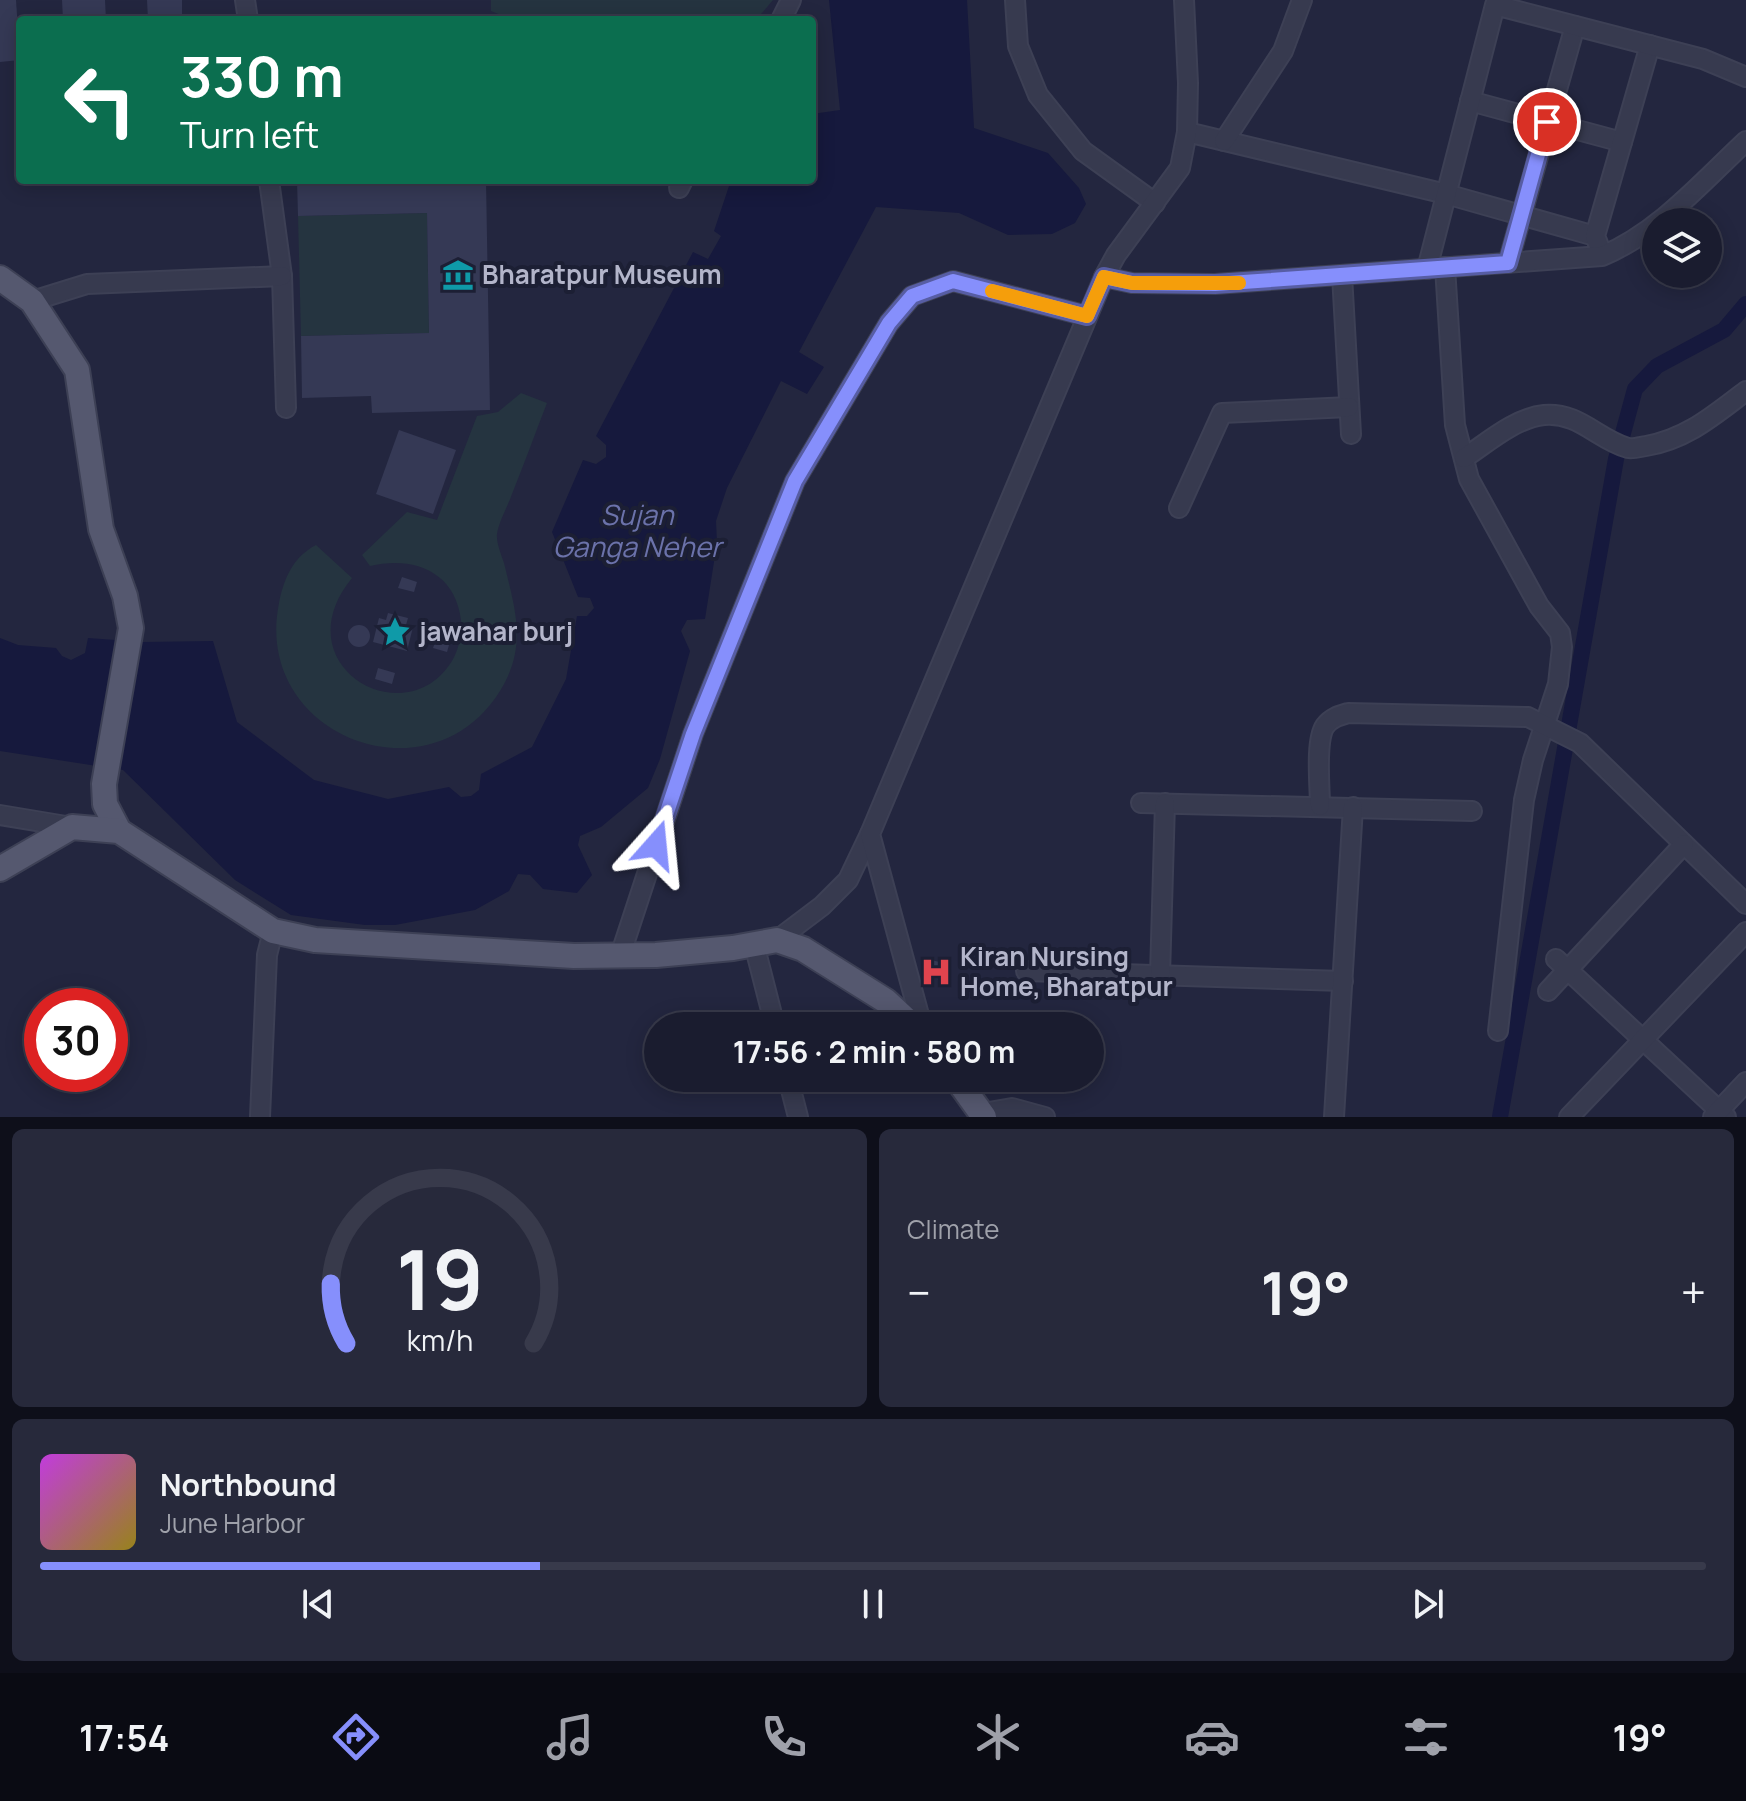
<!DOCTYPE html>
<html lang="en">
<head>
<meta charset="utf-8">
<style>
	body { margin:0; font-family:Manrope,sans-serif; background:#27293b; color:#f1f3f6; height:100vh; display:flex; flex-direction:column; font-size:30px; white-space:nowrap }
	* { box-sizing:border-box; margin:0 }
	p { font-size:26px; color:#9fa1aa }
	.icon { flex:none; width:44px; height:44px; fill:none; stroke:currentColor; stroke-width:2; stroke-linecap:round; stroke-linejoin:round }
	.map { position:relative; height:1117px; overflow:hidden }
	.panel { display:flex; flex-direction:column; gap:12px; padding:12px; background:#0e0f1a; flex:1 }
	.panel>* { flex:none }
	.banner { position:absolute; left:16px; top:16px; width:800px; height:168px; border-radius:8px; box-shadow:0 4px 20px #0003,0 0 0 2px #383a4b; background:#0b6e4f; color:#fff; overflow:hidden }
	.fabs { position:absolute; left:1642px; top:208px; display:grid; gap:16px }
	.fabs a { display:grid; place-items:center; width:80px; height:80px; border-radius:50%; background:#1a1c2f; box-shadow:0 4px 20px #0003,0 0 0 2px #383a4b; font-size:40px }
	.speed { position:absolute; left:24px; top:988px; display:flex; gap:16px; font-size:40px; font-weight:700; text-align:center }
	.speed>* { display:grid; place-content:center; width:104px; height:104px; border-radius:50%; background:#1a1c2f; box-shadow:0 4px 20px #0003,0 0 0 2px #383a4b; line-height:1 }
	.speed .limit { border:12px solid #d22; background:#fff; color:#111 }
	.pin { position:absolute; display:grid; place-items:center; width:68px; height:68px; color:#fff; margin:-34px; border:4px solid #fff; border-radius:50%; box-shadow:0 2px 8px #0007 }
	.me { position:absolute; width:88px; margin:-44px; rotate:18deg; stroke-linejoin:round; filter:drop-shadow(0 0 6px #0008) }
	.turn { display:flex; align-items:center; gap:28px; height:168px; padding:0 32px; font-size:36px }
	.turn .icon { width:104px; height:104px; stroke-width:2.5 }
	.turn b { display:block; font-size:56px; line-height:68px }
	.big { font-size:60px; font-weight:700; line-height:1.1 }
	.panel .tile { flex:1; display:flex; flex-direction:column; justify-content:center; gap:12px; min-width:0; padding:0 28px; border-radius:12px; background:#27293b }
	.panel .dial { align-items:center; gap:0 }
	.dial svg { height:208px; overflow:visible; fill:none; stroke:#383a4b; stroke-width:7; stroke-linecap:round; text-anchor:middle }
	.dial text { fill:#f1f3f6; stroke:none }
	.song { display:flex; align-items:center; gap:24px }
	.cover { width:96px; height:96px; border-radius:12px; background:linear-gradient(135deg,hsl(290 70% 55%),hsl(50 70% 35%)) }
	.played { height:8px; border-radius:4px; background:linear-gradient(90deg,#868ffc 30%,#383a4b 30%) }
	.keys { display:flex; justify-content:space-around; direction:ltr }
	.heat { display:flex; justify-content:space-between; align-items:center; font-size:44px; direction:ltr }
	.panel .tiles { flex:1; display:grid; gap:12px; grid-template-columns:1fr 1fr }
	.tile:last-child { grid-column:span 2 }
	.trip { position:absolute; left:644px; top:1012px; width:460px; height:80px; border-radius:40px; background:#1a1c2f; box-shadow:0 4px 20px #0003,0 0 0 2px #383a4b; font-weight:700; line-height:80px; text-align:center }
	.menu { display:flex; height:128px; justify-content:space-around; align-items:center; background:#0a0b13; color:#9fa1aa }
	.menu .icon { width:56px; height:56px }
	.menu .selected { color:#868ffc }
	.menu b { font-size:36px; color:#f1f3f6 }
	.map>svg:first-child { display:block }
	.green { fill:#253440 }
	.water { fill:#16193d }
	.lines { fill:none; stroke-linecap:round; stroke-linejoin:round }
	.canal { stroke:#16193d; stroke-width:16 }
	.building { fill:#353955 }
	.minor-casing { stroke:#3d4055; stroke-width:22 }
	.major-casing { stroke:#3d4055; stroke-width:28 }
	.minor { stroke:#373a4f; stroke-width:18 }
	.major { stroke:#55586f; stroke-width:24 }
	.route-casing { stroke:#575da4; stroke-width:20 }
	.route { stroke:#868ffc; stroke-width:14 }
	.slow { stroke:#f59e0b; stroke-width:14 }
	.labels { text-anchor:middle; stroke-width:8; stroke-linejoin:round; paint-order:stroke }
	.poi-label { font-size:26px; font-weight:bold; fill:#b3b5ca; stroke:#1c1f34; text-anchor:start }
	.water-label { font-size:28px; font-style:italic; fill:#6b72aa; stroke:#1c1f34 }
</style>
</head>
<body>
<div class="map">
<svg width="1746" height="1117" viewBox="0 0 1746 1117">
	<rect width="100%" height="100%" fill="#23263f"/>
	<!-- green -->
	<g class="green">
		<path d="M491 0H773L756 20H513L491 11Z"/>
		<path d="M427 213 429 333 301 336 298 216Z"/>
		<path d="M521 393 547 403C535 434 524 464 512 494 508 506 499 521 497 534 496 542 501 554 504 563 515 609 528 646 500 691 430 804 252 736 279 603 284 578 293 557 316 545L352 578C281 665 405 737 452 661 459 649 462 635 461 620 455 571 413 556 370 566L362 555 407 512 437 520 477 416 498 412Z"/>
	</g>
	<!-- water -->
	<path class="water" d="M829 0H967L974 128 1048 153 1079 188 1086 204 1075 223 1052 234 1008 235 959 213 876 207 799 352 824 367 807 394 781 381 727 488 716 521 717 543 705 619 687 620 681 631 690 651 660 759 648 788 601 827 580 836 578 845 592 875 577 893 543 889 530 875 518 874 509 891 475 910 395 925H365L291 915 235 880 123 770 0 751V638L18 645 56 648 62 656 71 660 85 653 88 638 143 642 213 641 237 722 314 780 388 799 449 787 461 797 471 796 479 790 481 774 532 747 566 679 577 616H587L594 608 590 598 578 597 552 532 583 460 596 464 606 457V445L596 436 693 252 708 259 721 236 714 231 731 180H812V114L840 110Z"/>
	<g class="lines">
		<!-- canal -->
		<path class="canal" d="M1500 1117 1616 459 1635 389 1657 366 1724 330 1746 304"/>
	</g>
	<!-- building -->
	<g class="building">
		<path d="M0 0H16L20 60 0 62Z"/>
		<path d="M62 0H105L106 20H63Z"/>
		<path d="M147 0H182V20H148Z"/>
		<path d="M297 180H417V182L486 180 490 410 372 413 371 396 302 398 301 336 429 333 427 213 298 216Z"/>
		<path d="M399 430 456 450 433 514 376 494Z"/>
		<path d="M402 577 417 582 414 592 398 588Z"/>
		<path d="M388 613 408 618 406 625 413 627 407 651 373 642 379 618 386 620Z"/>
		<circle cx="359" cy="636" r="11"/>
		<path d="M438 634 451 638 447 652 433 648Z"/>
		<path d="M378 668 395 673 392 684 375 679Z"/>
		<path d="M931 960 944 963 941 980 927 977Z"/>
	</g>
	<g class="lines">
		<defs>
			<g id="minor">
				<path d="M245 0 248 20"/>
				<path d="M1015 0 1018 46 1038 95 1083 151 1155 203"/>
				<path d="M781 20 791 0"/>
				<path d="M1470 101 1622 142"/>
				<path d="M1187 132 1446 194 1595 236"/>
				<path d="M1224 141 1283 51 1302 0"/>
				<path d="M269 180 282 276 286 408"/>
				<path d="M679 188 683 180"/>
				<path d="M1599 246 1595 236 1650 45"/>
				<path d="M1508 263 1575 26"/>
				<path d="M1445 267 1455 425 1469 479 1539 606 1560 633 1562 647 1558 684 1533 760 1524 800 1498 1031"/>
				<path d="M1427 269 1495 5 1703 59 1746 77"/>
				<path d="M1342 275 1351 434"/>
				<path d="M1104 277 1132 283 1215 284 1602 256C1658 233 1702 182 1746 141"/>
				<path d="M32 301 87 284 282 276"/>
				<path d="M1464 458C1487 443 1515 418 1544 415 1579 412 1597 439 1628 448 1633 449 1640 447 1646 446 1687 439 1714 415 1746 391"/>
				<path d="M1179 508 1222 413 1349 407"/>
				<path d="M1141 803 1472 811"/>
				<path d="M1320 806C1320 787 1315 741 1325 726 1331 718 1338 716 1348 713L1528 717 1580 743 1746 904"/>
				<path d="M0 815 72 827"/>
				<path d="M777 940 822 906 848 880 870 834"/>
				<path d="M754 944 775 1026"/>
				<path d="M620 956 693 734 795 481 889 323 912 296 953 281 1087 316"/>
				<path d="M1556 959 1726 1117"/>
				<path d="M1026 971 1343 981"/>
				<path d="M1160 975 1165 803"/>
				<path d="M1548 991 1684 844"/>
				<path d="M922 1026 870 834 1104 277 1116 255 1180 168 1187 132 1188 83 1184 0"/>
				<path d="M788 1078 798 1117"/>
				<path d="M983 1113 1012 1108 1045 1117"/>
				<path d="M260 1117 267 955 273 931"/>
				<path d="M1334 1117 1353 807"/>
				<path d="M1569 1117 1746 932"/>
				<path d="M1713 1117 1746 1082"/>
			</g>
			<g id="major">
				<path d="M0 278 32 301 77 370 101 529 125 596 131 628 104 784 105 804 119 831"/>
				<path d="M0 869 72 827 119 831 273 931 315 940 574 956 656 955 733 948 777 940 803 949 886 1001 913 1026"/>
				<path d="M956 1078 984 1117"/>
			</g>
		</defs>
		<!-- minor casing -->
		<use href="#minor" class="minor-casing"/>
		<!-- major casing -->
		<use href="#major" class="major-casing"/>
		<!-- minor -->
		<use href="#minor" class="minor"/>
		<!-- major -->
		<use href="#major" class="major"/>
	</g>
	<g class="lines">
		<defs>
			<path id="route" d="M656 845 693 734 795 481 889 323 912 296 953 281 1087 316 1104 277 1132 283 1215 284 1508 263 1547 122"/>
		</defs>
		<!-- route casing -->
		<use href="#route" class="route-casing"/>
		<!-- route -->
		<use href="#route" class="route"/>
		<!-- slow -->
		<path class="slow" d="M992 291 1087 316 1104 277 1132 283H1239"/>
	</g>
	<!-- icons -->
	<defs>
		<symbol id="museum-bare" viewBox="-9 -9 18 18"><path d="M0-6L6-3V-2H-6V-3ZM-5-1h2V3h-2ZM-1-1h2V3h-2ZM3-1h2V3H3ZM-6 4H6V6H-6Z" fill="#0f9aa8" stroke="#1c1f34" stroke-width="2.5" paint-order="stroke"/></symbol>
		<symbol id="sight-bare" viewBox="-9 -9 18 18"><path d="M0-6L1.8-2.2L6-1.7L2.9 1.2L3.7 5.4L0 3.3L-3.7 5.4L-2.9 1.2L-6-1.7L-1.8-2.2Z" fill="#0f9aa8" stroke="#1c1f34" stroke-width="2.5" paint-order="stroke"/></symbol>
		<symbol id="hospital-bare" viewBox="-9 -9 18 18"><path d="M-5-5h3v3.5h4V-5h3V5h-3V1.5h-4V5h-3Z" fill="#e0444e" stroke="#1c1f34" stroke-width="2.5" paint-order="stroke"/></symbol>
	</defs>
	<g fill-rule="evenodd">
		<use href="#museum-bare" x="436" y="253" width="44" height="44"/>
		<use href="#sight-bare" x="373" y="610" width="44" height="44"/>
		<use href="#hospital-bare" x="914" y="950" width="44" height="44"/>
	</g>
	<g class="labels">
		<!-- poi labels -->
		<g class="poi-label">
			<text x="482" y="284">Bharatpur Museum</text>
			<text x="419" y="641">jawahar burj</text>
			<text x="960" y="966">Kiran Nursing<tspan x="960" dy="30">Home, Bharatpur</tspan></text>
		</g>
		<!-- water labels -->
		<g class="water-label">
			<text x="637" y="525">Sujan<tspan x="637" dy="32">Ganga Neher</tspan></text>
		</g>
	</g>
</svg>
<div class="fabs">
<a><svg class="icon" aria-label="layers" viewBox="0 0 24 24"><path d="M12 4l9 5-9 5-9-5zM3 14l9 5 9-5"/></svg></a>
</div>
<div class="speed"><div class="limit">30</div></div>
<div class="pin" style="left:1547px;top:122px;background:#d93025"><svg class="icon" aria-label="arrive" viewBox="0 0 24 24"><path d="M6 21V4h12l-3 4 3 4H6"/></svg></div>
<svg class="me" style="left:656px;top:845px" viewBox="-20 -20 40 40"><path d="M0-17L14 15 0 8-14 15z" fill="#868ffc" stroke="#fff" stroke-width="4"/></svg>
<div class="trip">17:56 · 2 min · 580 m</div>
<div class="banner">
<div class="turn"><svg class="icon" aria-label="left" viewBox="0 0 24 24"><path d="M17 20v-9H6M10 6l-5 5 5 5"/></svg><div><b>330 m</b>Turn left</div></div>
</div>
</div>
<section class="panel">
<div class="tiles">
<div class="tile dial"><svg viewBox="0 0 100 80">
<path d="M14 69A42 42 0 1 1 86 69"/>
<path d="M14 69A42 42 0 0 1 8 46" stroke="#868ffc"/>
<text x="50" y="56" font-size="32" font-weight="700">19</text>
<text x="50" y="72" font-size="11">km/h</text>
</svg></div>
<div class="tile"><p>Climate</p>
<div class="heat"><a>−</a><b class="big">19°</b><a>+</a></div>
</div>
<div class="tile">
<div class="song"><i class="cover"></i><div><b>Northbound</b><p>June Harbor</p></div></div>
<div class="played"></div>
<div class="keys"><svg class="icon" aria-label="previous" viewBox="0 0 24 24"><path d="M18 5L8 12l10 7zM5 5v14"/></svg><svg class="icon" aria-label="pause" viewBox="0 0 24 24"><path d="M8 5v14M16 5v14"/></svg><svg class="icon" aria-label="next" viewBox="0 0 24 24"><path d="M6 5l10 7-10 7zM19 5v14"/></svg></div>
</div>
</div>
</section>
<nav class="menu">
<b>17:54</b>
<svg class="icon selected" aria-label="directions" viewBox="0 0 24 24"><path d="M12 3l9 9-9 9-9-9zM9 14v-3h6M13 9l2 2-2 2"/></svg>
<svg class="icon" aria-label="music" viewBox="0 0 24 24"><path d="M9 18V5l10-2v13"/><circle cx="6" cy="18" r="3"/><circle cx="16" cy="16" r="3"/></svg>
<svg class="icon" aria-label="phone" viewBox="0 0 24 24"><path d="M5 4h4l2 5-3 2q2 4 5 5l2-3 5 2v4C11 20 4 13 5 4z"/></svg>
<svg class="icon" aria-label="climate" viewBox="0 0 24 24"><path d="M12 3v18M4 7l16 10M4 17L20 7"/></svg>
<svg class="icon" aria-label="car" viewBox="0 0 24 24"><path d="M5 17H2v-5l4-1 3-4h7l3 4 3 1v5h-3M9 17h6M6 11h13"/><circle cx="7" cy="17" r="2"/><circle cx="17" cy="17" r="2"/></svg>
<svg class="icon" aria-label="filters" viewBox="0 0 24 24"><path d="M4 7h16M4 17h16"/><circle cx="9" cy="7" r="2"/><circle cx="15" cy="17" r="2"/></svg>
<b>19°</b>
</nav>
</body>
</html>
